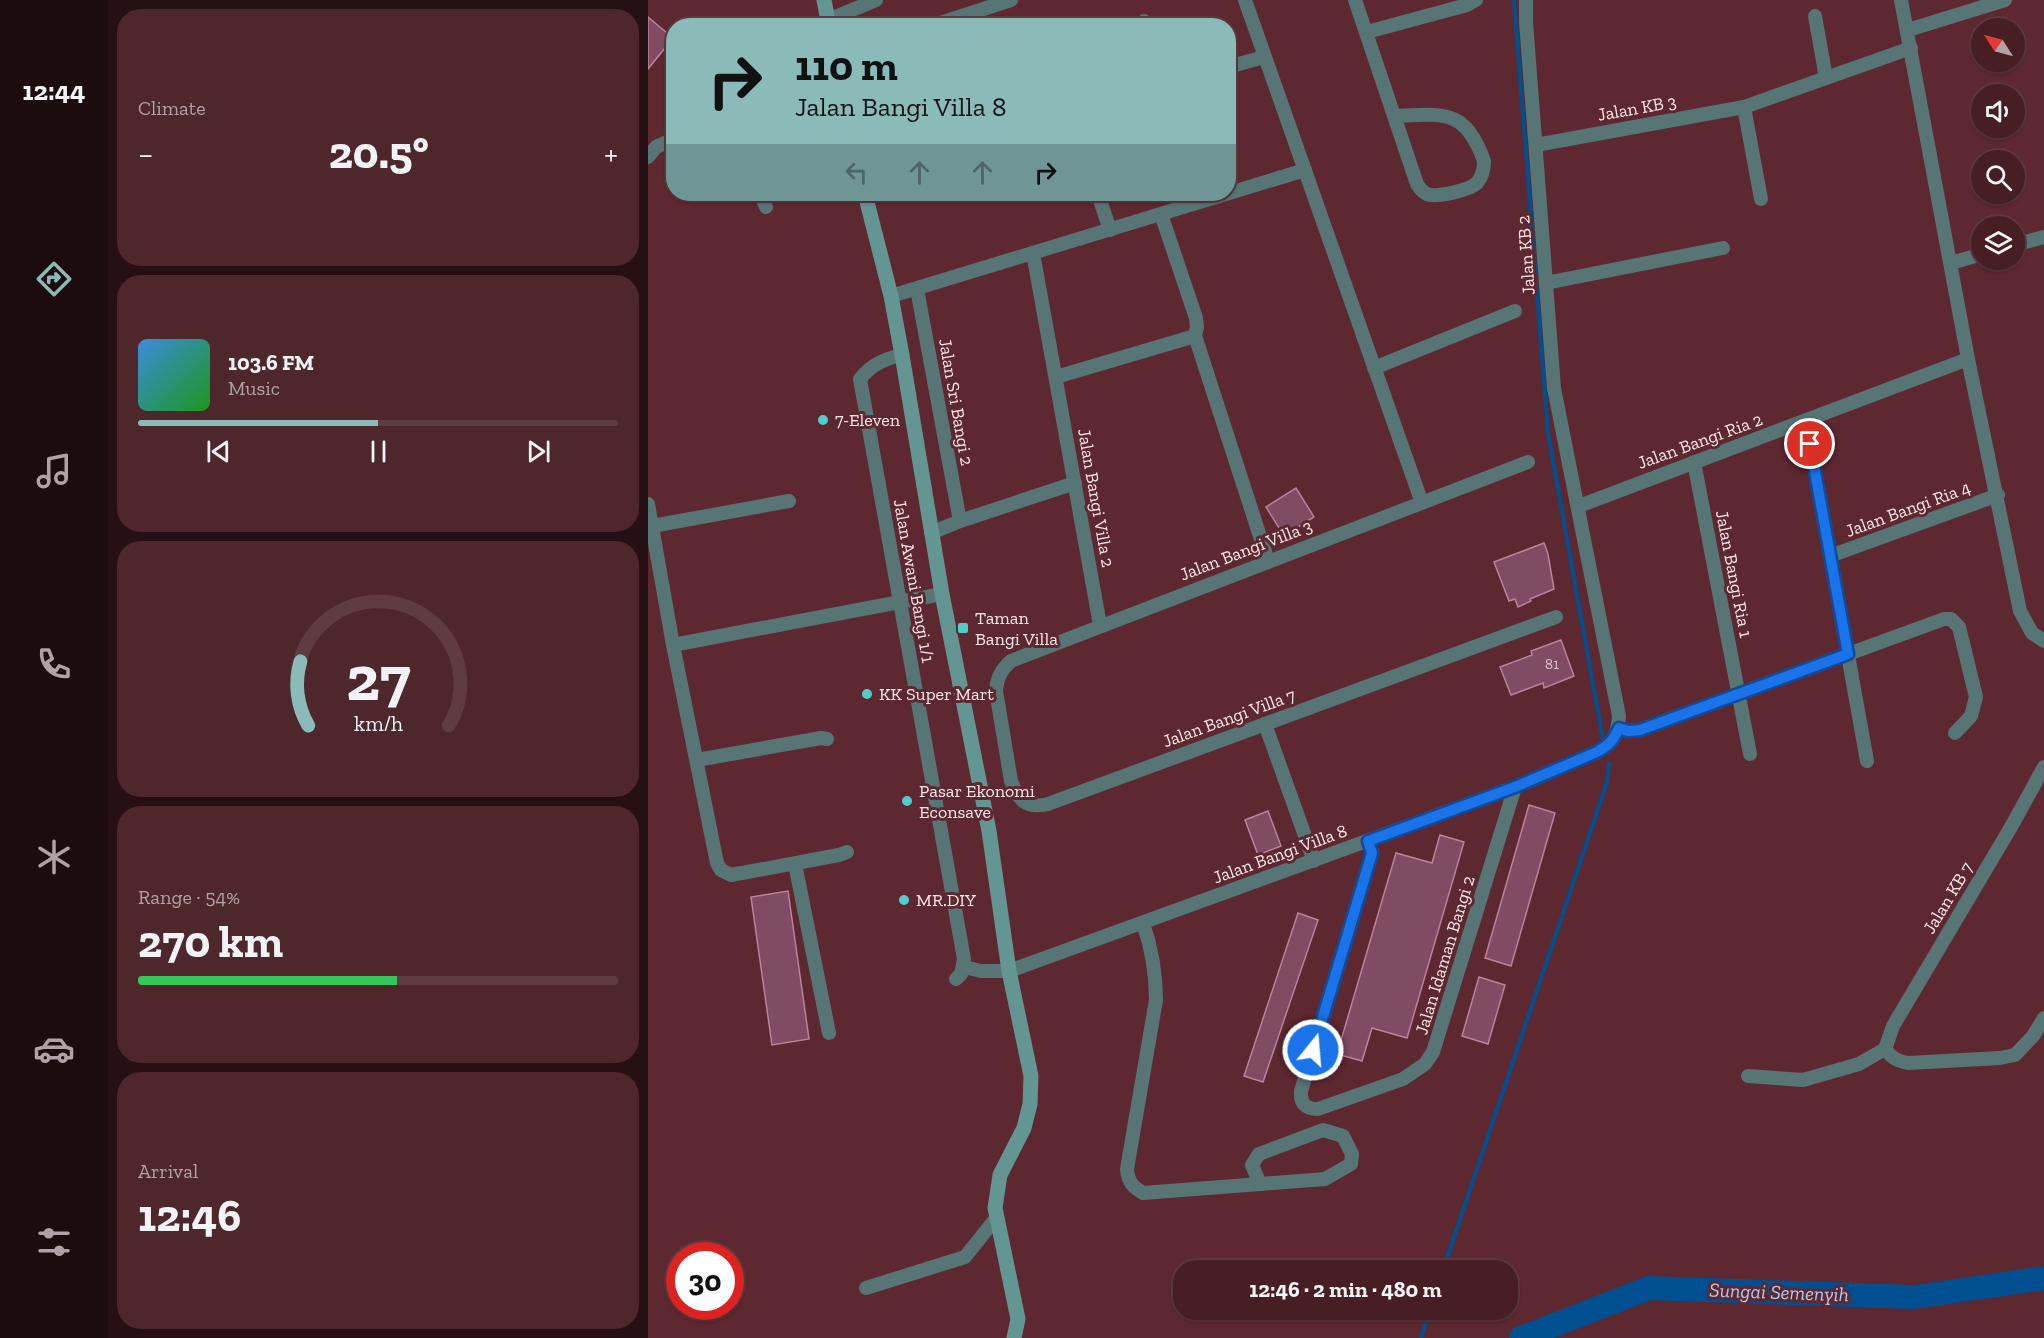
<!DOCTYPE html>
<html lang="en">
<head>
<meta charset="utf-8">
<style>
	body { margin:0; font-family:"Zilla Slab",serif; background:#4d272c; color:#f1f3f6; height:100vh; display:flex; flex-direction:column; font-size:22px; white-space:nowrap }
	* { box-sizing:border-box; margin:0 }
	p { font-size:20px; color:#b0a2a6 }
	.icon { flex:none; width:33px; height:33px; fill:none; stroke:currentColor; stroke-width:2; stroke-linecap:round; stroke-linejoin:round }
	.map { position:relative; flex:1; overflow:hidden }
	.sheet { display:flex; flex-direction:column; gap:9px; padding:9px; background:#261014; width:540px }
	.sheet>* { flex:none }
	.guide { position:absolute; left:18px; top:18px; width:570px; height:183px; border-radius:24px; box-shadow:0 2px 4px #0004,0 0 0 2px #5e3c41; background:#8bbbb9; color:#111; overflow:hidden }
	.needle { width:39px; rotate:306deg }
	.controls { position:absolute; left:1323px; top:18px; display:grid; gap:12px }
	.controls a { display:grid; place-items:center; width:54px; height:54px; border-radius:50%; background:#461e24; box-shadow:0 2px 4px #0004,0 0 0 2px #5e3c41; font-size:30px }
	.speed { position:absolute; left:18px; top:1242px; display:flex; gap:12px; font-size:30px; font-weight:700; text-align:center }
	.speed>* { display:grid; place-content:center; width:78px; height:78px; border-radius:50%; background:#461e24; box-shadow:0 2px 4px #0004,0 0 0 2px #5e3c41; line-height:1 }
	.speed .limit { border:9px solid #d22; background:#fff; color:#111 }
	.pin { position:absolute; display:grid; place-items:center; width:51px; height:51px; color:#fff; margin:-26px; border:3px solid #fff; border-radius:50%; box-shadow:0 2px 6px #0007 }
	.me { position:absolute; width:66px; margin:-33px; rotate:17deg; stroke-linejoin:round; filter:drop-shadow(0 0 4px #0008) }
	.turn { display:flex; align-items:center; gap:21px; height:126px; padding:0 30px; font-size:27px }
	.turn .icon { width:78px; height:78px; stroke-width:2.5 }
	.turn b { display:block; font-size:42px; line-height:51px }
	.lanes { display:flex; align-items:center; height:57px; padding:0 30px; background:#0003; justify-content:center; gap:30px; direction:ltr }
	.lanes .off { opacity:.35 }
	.big { font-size:45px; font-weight:700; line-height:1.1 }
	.sheet .widget { flex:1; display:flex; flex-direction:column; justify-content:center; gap:9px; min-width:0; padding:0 21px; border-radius:24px; background:#4d272c }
	.sheet .dial { align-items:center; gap:0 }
	.dial svg { height:156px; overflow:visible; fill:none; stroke:#5e3c41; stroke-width:7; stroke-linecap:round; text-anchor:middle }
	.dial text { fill:#f1f3f6; stroke:none }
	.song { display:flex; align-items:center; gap:18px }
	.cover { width:72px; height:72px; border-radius:9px; background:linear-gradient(135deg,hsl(210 70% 55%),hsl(120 70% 35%)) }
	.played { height:6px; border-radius:3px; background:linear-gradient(90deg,#8bbbb9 50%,#5e3c41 50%) }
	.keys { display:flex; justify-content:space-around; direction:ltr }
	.heat { display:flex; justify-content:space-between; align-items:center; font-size:33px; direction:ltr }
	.charge { height:9px; border-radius:4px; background:linear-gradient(90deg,#34c759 54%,#5e3c41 0) }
	.trip { position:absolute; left:525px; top:1260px; width:345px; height:60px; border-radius:24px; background:#461e24; box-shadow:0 2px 4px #0004,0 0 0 2px #5e3c41; font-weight:700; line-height:60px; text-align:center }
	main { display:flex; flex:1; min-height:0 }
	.tabs { display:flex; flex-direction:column; width:108px; justify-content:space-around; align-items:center; background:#1c0c0e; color:#b0a2a6 }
	.tabs .icon { width:42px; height:42px }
	.tabs .selected { color:#8bbbb9 }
	.tabs b { font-size:27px; color:#f1f3f6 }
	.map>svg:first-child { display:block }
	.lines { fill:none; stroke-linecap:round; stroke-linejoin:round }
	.stream { stroke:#004f91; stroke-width:4 }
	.river { stroke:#004f91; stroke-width:24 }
	.building { fill:#814b63; stroke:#bd829b; stroke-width:1.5 }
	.street { stroke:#567574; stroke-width:14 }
	.secondary { stroke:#639593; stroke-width:15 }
	.route-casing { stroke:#114b97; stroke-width:15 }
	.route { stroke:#1a73e8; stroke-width:10 }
	.poi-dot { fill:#53cdc9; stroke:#5e2830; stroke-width:2 }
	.labels { text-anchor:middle; stroke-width:6; stroke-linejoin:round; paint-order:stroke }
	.number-label { font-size:15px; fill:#e0c2c9 }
	.street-label { font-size:18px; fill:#ffe9eb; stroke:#5e2830 }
	.poi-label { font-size:18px; fill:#ffe9eb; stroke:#5e2830; text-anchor:start }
	.water-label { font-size:20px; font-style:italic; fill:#adcdf3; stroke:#5e2830 }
</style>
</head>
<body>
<main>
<nav class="tabs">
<b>12:44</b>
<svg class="icon selected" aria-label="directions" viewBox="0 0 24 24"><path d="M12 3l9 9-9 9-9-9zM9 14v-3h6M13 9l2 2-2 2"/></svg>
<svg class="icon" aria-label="music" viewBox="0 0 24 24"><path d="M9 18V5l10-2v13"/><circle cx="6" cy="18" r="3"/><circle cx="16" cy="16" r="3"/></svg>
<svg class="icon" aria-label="phone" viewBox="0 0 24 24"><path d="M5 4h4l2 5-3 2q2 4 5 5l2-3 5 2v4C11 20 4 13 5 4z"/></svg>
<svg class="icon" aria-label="climate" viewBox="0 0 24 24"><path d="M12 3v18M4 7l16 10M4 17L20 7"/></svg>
<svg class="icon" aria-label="car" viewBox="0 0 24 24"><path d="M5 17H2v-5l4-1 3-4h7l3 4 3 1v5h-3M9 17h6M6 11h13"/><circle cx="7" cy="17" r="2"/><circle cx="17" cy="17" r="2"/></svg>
<svg class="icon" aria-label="filters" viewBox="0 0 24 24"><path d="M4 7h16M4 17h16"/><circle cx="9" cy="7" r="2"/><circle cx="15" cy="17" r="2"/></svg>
</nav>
<section class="sheet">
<div class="widget"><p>Climate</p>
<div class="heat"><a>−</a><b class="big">20.5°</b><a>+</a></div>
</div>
<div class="widget">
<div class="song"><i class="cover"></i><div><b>103.6 FM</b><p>Music</p></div></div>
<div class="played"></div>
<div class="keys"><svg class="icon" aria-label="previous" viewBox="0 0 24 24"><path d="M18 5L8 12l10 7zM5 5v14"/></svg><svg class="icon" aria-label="pause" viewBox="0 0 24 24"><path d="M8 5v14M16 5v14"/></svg><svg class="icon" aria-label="next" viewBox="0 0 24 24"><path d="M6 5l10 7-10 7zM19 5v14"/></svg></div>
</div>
<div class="widget dial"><svg viewBox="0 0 100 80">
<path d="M14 69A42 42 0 1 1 86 69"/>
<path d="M14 69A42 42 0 0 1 10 36" stroke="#8bbbb9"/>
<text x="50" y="56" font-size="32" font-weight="700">27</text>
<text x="50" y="72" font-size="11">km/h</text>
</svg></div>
<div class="widget"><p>Range · 54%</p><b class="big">270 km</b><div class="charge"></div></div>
<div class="widget"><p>Arrival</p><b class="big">12:46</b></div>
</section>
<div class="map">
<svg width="1396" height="1338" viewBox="0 0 1396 1338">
	<rect width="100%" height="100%" fill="#5e2830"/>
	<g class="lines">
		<!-- stream -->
		<g class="stream">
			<path d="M866 0 900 433 955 740"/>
			<path d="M795 1270 959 782 961 763"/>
			<path d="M773 1338 782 1310"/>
		</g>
		<!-- river -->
		<path class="river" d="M873 1338 1001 1288 1266 1297 1396 1278"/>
	</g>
	<!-- building -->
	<g class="building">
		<path d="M0 17 25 38 0 69Z"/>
		<path d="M648 488 666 517 636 536 618 507Z"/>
		<path d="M896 543 900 554 906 589 882 599 883 601 870 607 867 599 861 601 846 562Z"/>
		<path d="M913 640 926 676 896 688 895 683 863 695 852 667 884 655 883 651Z"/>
		<path d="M881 805 907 813 863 966 837 958Z"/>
		<path d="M620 811 633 846 610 855 597 820Z"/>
		<path d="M792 835 816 842 759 1038 724 1028 714 1061 689 1054 748 853 784 863Z"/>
		<path d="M140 891 161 1039 124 1045 103 897Z"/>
		<path d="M650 913 670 920 615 1082 596 1076Z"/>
		<path d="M831 977 857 985 840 1044 814 1036Z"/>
	</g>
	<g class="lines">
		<!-- street -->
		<g class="street">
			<path d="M597 0 774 503"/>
			<path d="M707 0 769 184C772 188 774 192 779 194 788 198 822 190 829 183 835 176 836 169 836 161 817 108 795 114 746 116"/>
			<path d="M1253 0 1320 359 1372 611 1384 633 1396 641"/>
			<path d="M1167 16 1178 78"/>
			<path d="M180 20 228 0"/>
			<path d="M496 21 498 26"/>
			<path d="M283 26 363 0"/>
			<path d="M1260 30 1357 0"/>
			<path d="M719 32 819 5 828 0"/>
			<path d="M580 67 616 57"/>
			<path d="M1096 107 1263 48"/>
			<path d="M888 145 1096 107 1113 199"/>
			<path d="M0 157 8 147 26 139"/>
			<path d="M113 194 118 207"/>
			<path d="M450 194 462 230"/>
			<path d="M513 214 548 318 549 327 547 336 620 561"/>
			<path d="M1366 245 1396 237"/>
			<path d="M385 253 452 625"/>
			<path d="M1303 263 1334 254"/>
			<path d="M898 283 1075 248"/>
			<path d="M269 289 312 521"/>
			<path d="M243 296 657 170"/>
			<path d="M254 355C236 359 224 364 212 379L316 959 313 974 308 979"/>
			<path d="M726 368 867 311"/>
			<path d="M408 377 547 336"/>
			<path d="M1158 421 1219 761"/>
			<path d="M880 462 363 661C353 670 349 678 348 691L363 781C371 801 378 809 400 804L908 617"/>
			<path d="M1046 462 1102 754"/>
			<path d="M0 504 25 645 69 863 73 870 83 875 191 855 199 852"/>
			<path d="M931 506 1320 359"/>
			<path d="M4 526 141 501"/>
			<path d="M283 533 312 521 427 483"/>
			<path d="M1182 556 1350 495"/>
			<path d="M25 645 294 594"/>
			<path d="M617 724 666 861"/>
			<path d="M971 728 980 731 992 730 1296 619H1303L1311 627 1328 697 1323 716 1307 733"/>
			<path d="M49 760 173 738 179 739"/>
			<path d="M720 841 724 853 653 1091C652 1104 658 1109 670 1109L755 1079 777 1064 785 1052 867 787"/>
			<path d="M147 864 181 1033"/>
			<path d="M495 923C504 949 508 972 508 1000L479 1169C480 1182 485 1187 495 1193L612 1184"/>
			<path d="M316 967 333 971H361L867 787 949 752C965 743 970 734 971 716L906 388 878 22V0"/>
			<path d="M1237 1049 1245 1026 1363 827 1396 767"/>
			<path d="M1237 1049C1244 1058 1249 1061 1260 1063L1352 1058 1367 1055 1385 1036 1396 1018"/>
			<path d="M1100 1076 1155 1080 1211 1064 1237 1049"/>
			<path d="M675 1130 695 1136 704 1154 703 1164 677 1179 612 1184 604 1165 611 1154Z"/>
			<path d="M218 1288 317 1257 349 1217"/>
		</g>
		<!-- secondary -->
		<g class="secondary">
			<path d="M176 0 181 26"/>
			<path d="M217 194 243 296 254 355 294 594 341 831 361 971 383 1076 382 1104 376 1128 352 1175 347 1208 370 1319 366 1338"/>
		</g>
	</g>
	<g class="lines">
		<defs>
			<path id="route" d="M665 1050 724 853 720 841 867 787 949 752C960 746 966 740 971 728L980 731 992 730 1200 654 1162 444"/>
		</defs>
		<!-- route casing -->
		<use href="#route" class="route-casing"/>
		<!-- route -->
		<use href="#route" class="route"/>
	</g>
	<!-- markers -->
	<g class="poi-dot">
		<circle cx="175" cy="420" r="6"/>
		<rect x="309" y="622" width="12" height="12" rx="3"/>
		<circle cx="219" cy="694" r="6"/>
		<circle cx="259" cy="801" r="6"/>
		<circle cx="256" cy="900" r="6"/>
	</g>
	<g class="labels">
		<!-- number labels -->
		<g class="number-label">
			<text x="904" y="669">81</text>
		</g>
		<!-- street labels -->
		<g class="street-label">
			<text transform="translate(989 108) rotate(-10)" y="6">Jalan KB 3</text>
			<text transform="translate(878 255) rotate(-94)" y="6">Jalan KB 2</text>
			<text transform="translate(308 402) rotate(80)" y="6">Jalan Sri Bangi 2</text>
			<text transform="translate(1052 441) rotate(-20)" y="6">Jalan Bangi Ria 2</text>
			<text transform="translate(448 498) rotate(80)" y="6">Jalan Bangi Villa 2</text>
			<text transform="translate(1260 509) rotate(-20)" y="6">Jalan Bangi Ria 4</text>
			<text transform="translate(598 550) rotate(-21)" y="6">Jalan Bangi Villa 3</text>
			<text transform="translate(1086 574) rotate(79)" y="6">Jalan Bangi Ria 1</text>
			<text transform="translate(266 581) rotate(80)" y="6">Jalan Awani Bangi 1/1</text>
			<text transform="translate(581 718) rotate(-20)" y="6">Jalan Bangi Villa 7</text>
			<text transform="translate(632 854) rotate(-20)" y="6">Jalan Bangi Villa 8</text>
			<text transform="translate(1300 898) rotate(-59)" y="6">Jalan KB 7</text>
			<text transform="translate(797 955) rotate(-73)" y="6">Jalan Idaman Bangi 2</text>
		</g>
		<!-- poi labels -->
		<g class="poi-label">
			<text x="187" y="426">7-Eleven</text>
			<text x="327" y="624">Taman<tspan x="327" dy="21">Bangi Villa</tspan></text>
			<text x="231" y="700">KK Super Mart</text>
			<text x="271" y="797">Pasar Ekonomi<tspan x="271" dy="21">Econsave</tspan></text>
			<text x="268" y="906">MR.DIY</text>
		</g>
		<!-- water labels -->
		<g class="water-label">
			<text transform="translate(1131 1292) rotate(2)" y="7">Sungai Semenyih</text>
		</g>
	</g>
</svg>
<div class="controls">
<a><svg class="needle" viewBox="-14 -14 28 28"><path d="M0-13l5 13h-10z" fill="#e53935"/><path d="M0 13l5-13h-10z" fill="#b0a2a6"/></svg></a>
<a><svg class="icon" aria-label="sound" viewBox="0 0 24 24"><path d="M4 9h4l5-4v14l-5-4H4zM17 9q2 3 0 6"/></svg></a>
<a><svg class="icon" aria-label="search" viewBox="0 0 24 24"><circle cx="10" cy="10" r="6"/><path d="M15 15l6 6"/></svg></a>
<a><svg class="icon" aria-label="layers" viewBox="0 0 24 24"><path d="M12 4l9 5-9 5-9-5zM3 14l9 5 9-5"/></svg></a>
</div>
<div class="speed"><div class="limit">30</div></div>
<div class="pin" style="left:1162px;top:444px;background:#d93025"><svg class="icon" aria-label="arrive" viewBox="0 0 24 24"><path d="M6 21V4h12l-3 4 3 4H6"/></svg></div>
<svg class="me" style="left:665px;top:1050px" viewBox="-20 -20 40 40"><circle r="17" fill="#1a73e8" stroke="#fff" stroke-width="3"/><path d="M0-11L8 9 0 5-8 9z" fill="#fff"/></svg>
<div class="trip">12:46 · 2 min · 480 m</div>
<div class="guide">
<div class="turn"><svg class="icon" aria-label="right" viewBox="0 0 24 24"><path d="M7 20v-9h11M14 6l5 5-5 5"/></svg><div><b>110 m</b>Jalan Bangi Villa 8</div></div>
<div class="lanes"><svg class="icon off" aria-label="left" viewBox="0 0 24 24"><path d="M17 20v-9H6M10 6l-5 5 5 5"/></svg><svg class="icon off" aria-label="ahead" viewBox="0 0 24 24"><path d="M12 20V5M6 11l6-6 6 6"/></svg><svg class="icon off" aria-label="ahead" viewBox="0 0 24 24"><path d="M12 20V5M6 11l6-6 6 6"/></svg><svg class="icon" aria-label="right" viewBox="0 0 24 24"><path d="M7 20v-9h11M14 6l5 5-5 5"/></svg></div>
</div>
</div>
</main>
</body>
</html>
